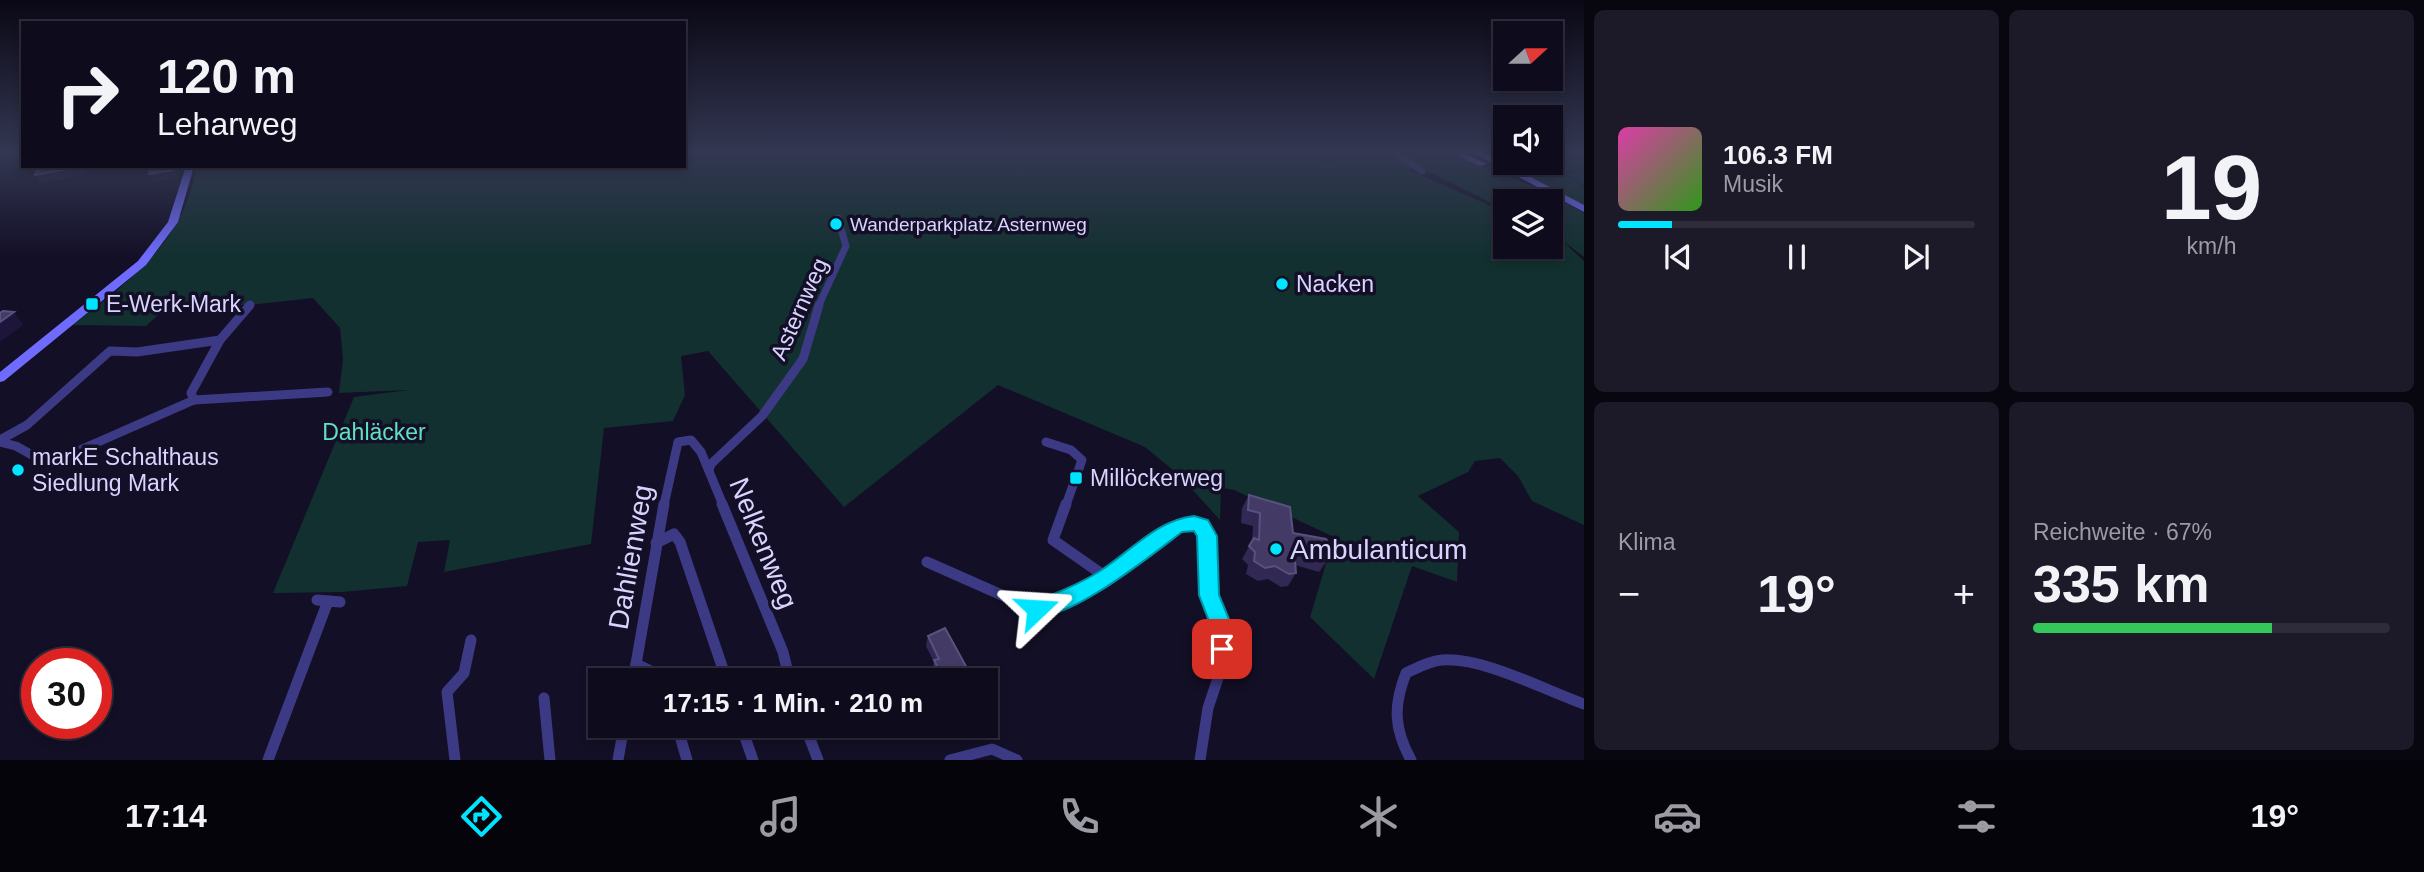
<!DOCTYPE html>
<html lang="de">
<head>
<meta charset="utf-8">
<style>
	body { margin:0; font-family:Helvetica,sans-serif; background:#1c1929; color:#f1f3f6; height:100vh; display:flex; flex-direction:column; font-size:26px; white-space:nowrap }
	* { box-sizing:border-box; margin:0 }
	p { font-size:23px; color:#9b9ba3 }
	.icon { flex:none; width:38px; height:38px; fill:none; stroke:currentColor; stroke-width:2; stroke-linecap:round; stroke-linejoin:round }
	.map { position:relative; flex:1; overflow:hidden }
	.sheet { display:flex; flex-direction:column; gap:10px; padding:10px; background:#08060f; width:840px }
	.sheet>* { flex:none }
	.banner { position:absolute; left:21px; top:21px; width:665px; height:147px; border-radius:0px; box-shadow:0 4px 10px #0003,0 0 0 2px #2e2b3b; background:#0e0b1c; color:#f1f3f6; overflow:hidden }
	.needle { width:46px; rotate:69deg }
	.tools { position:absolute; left:1493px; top:21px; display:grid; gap:14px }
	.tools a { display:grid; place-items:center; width:70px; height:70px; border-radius:0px; background:#0e0b1c; box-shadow:0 4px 10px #0003,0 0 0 2px #2e2b3b; font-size:35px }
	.speed { position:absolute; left:21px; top:648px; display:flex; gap:14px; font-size:35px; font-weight:700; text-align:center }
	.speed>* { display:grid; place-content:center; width:91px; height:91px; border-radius:50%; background:#0e0b1c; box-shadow:0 4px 10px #0003,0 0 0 2px #2e2b3b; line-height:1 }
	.speed .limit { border:10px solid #d22; background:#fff; color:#111 }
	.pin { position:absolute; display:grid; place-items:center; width:60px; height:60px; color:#fff; margin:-30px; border-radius:14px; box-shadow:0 4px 10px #0006 }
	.me { position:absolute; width:77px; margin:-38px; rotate:70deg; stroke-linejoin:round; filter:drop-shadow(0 0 5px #0008) }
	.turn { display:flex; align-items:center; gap:24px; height:147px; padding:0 21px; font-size:32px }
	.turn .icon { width:91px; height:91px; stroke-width:2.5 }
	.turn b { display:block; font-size:49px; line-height:60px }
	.big { font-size:52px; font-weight:800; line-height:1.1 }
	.sheet .widget { flex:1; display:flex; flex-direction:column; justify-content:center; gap:10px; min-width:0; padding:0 24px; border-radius:10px; background:#1c1929 }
	.sheet .dial { align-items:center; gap:0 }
	.dial b { font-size:91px; line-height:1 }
	.song { display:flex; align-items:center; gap:21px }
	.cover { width:84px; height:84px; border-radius:10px; background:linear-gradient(135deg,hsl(320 70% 55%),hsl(110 70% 35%)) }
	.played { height:7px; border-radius:4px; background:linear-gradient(90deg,#00e5ff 15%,#2e2b3b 15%) }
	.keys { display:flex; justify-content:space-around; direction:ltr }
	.heat { display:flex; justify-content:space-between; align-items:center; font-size:38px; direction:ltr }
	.charge { height:10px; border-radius:5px; background:linear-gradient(90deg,#34c759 67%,#2e2b3b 0) }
	.sheet .tiles { flex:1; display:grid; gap:10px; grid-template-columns:repeat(2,1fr) }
	.trip { position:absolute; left:588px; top:668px; width:410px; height:70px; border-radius:0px; background:#0e0b1c; box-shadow:0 4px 10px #0003,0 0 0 2px #2e2b3b; font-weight:800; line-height:70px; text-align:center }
	.menu { display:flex; height:112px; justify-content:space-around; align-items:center; background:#06040b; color:#9b9ba3 }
	.menu .icon { width:49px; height:49px }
	.menu .active { color:#00e5ff }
	.menu b { font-size:32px; color:#f1f3f6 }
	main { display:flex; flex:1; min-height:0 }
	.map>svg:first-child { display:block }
	.green { fill:#12302f }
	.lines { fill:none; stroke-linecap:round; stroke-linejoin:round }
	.stream { stroke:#0a1f44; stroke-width:2 }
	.minor-far2 { stroke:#3d3a85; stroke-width:7 }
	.minor-far1 { stroke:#3d3a85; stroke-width:9 }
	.minor { stroke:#3d3a85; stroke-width:11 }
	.secondary { fill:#6f6bff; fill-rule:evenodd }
	.wall { fill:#312854 }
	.shaded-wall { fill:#1d163a }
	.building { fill:#433a66; stroke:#5a527e; stroke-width:2 }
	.route { fill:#00e5ff; stroke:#0095a6; stroke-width:2 }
	.poi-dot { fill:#00e5ff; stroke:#130f26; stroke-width:2.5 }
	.labels { text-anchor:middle; stroke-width:7; stroke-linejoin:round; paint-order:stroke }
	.far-poi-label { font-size:19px; fill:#d9d4ff; stroke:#130f26; text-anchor:start }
	.poi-label { font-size:23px; fill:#d9d4ff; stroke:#130f26; text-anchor:start }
	.street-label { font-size:23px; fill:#d9d4ff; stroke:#130f26 }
	.park-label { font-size:23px; fill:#5fe0c0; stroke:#130f26 }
	.near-street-label { font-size:28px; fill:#d9d4ff; stroke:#130f26 }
	.near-poi-label { font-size:28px; fill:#d9d4ff; stroke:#130f26; text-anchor:start }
</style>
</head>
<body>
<main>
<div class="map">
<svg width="1584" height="760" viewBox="0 0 1584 760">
	<rect width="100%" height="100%" fill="#130f26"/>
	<!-- green -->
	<g class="green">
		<path d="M684 152H1251L1326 161 1350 159 1297 155V152H1392L1414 168 1409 170 1505 212V247H1550L1551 234 1567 245 1584 261V525L1532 501 1518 476 1500 458 1475 461 1468 472 1418 496 1459 532 1457 582 1412 566 1374 679 1310 617 1334 537 1234 490 1221 488 1220 520 1179 475 1145 447 998 385 844 507 708 351 681 356 685 395 673 421 604 428 591 544 444 572 450 540 418 542 407 586 342 592 273 593 354 397 408 390 339 393 343 359 340 328 313 298 250 305 171 304 146 326 73 325C131 279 183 244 197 166H684Z"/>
		<path d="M1400 152H1446L1541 189 1584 213V257L1551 232 1550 201H1505V210L1428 171Z"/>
		<path d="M1478 152H1505V163H1550L1551 152H1584V206Z"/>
	</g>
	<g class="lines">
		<!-- stream -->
		<g class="stream">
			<path d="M1539 163 1565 173 1584 187"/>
			<path d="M1566 172 1580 171"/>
		</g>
		<!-- minor-far2 -->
		<g class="minor-far2">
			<path d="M1395 152 1422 171"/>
			<path d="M248 307 250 305"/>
			<path d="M818 307 846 246 838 218"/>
		</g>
		<!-- minor-far1 -->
		<g class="minor-far1">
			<path d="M194 400 191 393 220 340 250 305"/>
			<path d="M0 440 27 425 110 351 137 352 220 340"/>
			<path d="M0 442 16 446 48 464 194 400 328 392"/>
			<path d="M1046 442 1071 450 1082 460 1066 505"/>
			<path d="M709 470 711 464 762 416 803 359 819 305"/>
			<path d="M664 505 678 442 691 440 701 452 723 505"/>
		</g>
		<!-- minor -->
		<g class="minor">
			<path d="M722 504 783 652 790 681"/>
			<path d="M1066 504 1053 540 1106 577"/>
			<path d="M656 543 674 534 680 542 727 681"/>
			<path d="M927 562 1022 604 1046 609 1106 577 1178 525 1201 526 1207 535 1209 595 1223 629 1221 669 1208 708 1200 760"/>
			<path d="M317 600 340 602"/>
			<path d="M636 664 659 675 662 681"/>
			<path d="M633 681 664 504"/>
			<path d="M544 698 550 760"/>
			<path d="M677 726 687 760"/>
			<path d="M741 726 753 760"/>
			<path d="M805 726 818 760"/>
			<path d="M268 760 328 601"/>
			<path d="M455 760 447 692 464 673 471 640"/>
			<path d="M618 760 624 726"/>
			<path d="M950 760 992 749 1017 760"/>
			<path d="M1411 760C1394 729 1393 706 1406 673 1417 668 1429 661 1442 660 1484 657 1544 690 1584 704"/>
		</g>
		<!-- secondary -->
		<g class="secondary">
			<path d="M1449 152H1461L1487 164 1480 166Z"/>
			<path d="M1472 152H1483L1584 205V212Z"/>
			<path d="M186 166H194L178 222 146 265 4 381 0 382V372L138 261 168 222Z"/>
		</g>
	</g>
	<!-- wall -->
	<g class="wall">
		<path d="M1249 495 1293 533 1335 551 1326 564 1319 572 1295 565 1296 573 1288 586 1281 587 1268 579 1258 581 1246 574 1248 565 1242 559 1252 541 1253 526 1241 523 1242 508Z"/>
		<path d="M928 636 974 681H937L932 670 934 662 926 646Z"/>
	</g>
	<!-- shaded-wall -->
	<g class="shaded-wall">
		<path d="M79 166H129L85 171 84 175 40 183 35 175Z"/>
		<path d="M174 166H179L178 178 154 182 149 174Z"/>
		<path d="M14 312 23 325 0 342V322Z"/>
		<path d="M1335 551 1326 564 1319 572 1327 559Z"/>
	</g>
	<!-- building -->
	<g class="building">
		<path d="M38 166H79V167L35 175Z"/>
		<path d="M151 166H174L173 170 149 174Z"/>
		<path d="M3 311 14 312 0 322V313Z"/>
		<path d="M1249 495 1290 507 1293 533 1326 539 1335 551 1327 559 1294 549 1296 573 1289 574 1275 566 1265 568 1254 561 1255 552 1249 546 1254 538 1259 540 1260 513 1248 510Z"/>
		<path d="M945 628 974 681H944L934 660 939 659 928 636Z"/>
	</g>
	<!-- sky -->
	<linearGradient id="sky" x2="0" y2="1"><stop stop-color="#0a0815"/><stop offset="0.59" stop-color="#333752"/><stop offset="1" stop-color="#333752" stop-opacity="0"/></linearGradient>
	<rect width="1584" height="258" fill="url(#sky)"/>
	<!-- route -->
	<path class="route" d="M1194 516 1208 520 1217 536 1219 595 1233 629 1229 656 1222 659 1214 656 1211 649 1212 629 1199 595 1197 536 1194 531 1182 532C1154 553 1063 627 1030 615L1027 609 1030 603C1054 594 1078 585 1100 571 1131 551 1157 520 1194 516Z"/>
	<!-- markers -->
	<g class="poi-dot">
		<circle cx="836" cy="224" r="7"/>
		<circle cx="1282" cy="284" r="7"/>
		<rect x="85" y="297" width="14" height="14" rx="3.5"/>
		<circle cx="18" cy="470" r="7"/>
		<rect x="1069" y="471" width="14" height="14" rx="3.5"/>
		<circle cx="1276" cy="549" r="7"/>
	</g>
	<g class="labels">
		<!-- far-poi labels -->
		<g class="far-poi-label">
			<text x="850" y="231">Wanderparkplatz Asternweg</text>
		</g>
		<!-- poi labels -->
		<g class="poi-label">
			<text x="1296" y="292">Nacken</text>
			<text x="106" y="312">E-Werk-Mark</text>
			<text x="32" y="465">markE Schalthaus<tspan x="32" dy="26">Siedlung Mark</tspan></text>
			<text x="1090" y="486">Millöckerweg</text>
		</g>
		<!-- street labels -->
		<g class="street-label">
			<text transform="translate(799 309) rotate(-66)" y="8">Asternweg</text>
		</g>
		<!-- park labels -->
		<g class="park-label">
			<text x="374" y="440">Dahläcker</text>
		</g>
		<!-- near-street labels -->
		<g class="near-street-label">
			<text transform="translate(764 543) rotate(68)" y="10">Nelkenweg</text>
			<text transform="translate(630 557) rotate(-80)" y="10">Dahlienweg</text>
		</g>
		<!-- near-poi labels -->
		<g class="near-poi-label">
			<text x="1290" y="559">Ambulanticum</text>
		</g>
	</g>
</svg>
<div class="tools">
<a><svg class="needle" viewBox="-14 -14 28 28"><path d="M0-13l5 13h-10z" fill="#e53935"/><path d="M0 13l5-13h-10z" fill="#9b9ba3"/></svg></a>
<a><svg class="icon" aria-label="sound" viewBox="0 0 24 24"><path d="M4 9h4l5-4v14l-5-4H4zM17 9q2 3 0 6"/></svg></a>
<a><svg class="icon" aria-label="layers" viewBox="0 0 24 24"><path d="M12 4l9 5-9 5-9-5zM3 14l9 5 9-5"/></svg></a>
</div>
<div class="speed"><div class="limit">30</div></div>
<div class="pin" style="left:1222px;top:649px;background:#d93025"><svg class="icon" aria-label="arrive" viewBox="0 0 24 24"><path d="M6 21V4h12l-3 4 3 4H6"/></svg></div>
<svg class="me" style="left:1037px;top:609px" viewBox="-20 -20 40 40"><path d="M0-17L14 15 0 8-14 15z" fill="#00e5ff" stroke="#fff" stroke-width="4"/></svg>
<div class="trip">17:15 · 1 Min. · 210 m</div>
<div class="banner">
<div class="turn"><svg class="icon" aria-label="right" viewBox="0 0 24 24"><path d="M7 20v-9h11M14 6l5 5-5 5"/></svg><div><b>120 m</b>Leharweg</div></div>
</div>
</div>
<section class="sheet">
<div class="tiles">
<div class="widget">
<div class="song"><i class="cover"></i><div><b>106.3 FM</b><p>Musik</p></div></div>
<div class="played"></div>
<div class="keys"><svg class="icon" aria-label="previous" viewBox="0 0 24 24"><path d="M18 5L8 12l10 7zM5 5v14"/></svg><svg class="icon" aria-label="pause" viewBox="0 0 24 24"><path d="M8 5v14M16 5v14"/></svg><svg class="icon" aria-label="next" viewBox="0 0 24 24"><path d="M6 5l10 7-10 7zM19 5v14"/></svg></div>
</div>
<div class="widget dial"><b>19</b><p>km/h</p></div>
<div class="widget"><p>Klima</p>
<div class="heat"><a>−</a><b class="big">19°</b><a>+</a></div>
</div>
<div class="widget"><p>Reichweite · 67%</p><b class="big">335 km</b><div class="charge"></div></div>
</div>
</section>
</main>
<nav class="menu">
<b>17:14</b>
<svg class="icon active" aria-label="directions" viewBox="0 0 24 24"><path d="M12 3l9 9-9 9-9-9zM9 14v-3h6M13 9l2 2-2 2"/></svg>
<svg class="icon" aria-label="music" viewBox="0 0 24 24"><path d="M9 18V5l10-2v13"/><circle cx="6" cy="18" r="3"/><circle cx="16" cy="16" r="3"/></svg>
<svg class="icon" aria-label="phone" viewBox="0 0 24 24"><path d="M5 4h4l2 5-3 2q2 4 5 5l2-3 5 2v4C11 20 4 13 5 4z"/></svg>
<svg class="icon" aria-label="climate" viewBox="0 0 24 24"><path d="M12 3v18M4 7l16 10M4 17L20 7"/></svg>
<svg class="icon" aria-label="car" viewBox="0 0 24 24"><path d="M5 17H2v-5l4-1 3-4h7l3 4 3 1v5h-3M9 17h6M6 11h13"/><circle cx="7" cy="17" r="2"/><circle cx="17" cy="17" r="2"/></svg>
<svg class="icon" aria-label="filters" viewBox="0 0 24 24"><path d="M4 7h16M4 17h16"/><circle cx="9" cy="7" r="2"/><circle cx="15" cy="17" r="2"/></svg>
<b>19°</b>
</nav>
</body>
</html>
